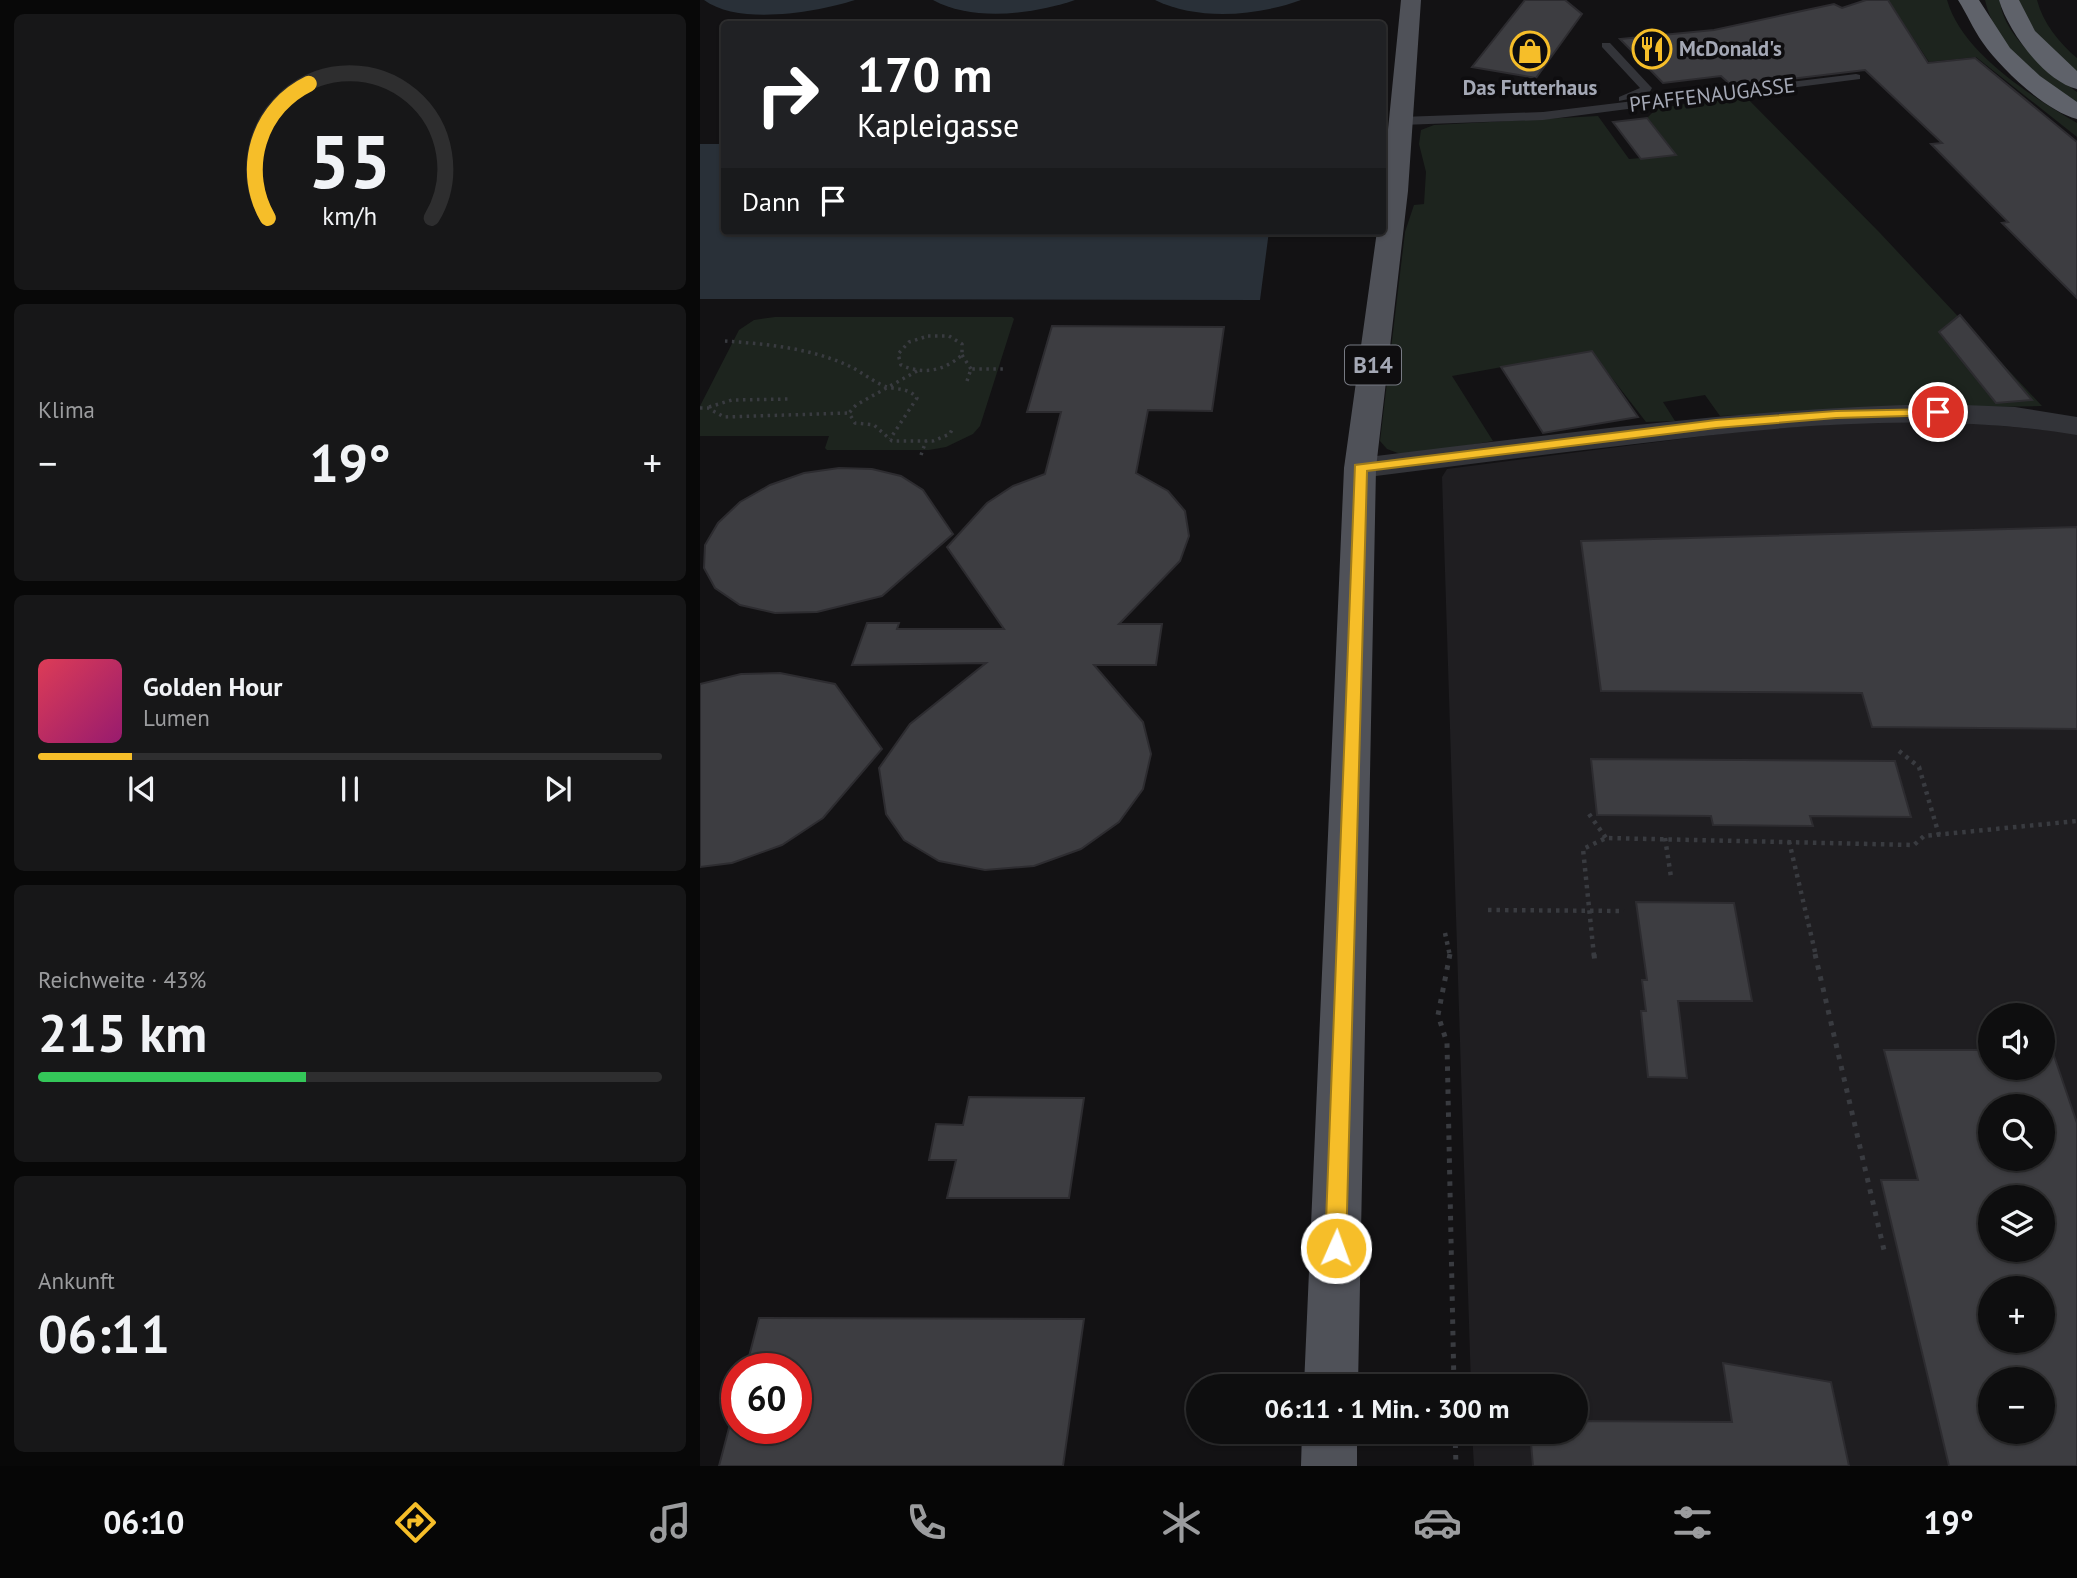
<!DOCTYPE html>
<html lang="de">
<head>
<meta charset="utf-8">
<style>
	body { margin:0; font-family:"PT Sans",sans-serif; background:#171718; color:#f1f3f6; height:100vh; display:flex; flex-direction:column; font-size:26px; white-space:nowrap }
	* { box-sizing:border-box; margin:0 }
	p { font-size:23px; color:#9b9c9e }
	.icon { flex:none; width:38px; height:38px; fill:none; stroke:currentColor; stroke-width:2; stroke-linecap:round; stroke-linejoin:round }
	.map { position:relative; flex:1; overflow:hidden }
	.details { display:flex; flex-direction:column; gap:14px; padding:14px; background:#080808; width:700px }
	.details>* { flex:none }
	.hud { position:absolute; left:21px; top:21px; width:665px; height:214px; border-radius:7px; box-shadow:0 2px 5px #0004,0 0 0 2px #2e2e2f; background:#202124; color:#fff; overflow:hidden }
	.fabs { position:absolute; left:1278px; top:1003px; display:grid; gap:14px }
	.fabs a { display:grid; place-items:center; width:77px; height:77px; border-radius:50%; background:#0e0e0f; box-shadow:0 2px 5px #0004,0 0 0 2px #2e2e2f; font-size:35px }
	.speed { position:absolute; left:21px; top:1353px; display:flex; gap:14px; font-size:35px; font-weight:700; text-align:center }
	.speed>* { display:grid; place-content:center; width:91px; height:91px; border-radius:50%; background:#0e0e0f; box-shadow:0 2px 5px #0004,0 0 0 2px #2e2e2f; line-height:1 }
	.speed .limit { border:10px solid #d22; background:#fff; color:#111 }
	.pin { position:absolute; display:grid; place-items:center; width:60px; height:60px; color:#fff; margin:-30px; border:4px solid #fff; border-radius:50%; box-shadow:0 2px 7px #0007 }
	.me { position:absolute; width:77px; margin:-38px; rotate:2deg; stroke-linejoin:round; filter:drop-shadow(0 0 5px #0008) }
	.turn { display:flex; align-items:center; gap:24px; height:147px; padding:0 21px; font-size:32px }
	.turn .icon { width:91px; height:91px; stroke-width:2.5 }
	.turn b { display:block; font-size:49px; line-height:60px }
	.then { display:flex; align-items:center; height:66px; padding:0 21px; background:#0003; gap:14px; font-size:26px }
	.big { font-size:52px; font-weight:700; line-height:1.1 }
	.details .card { flex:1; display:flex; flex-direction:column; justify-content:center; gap:10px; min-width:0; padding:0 24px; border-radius:10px; background:#171718 }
	.details .dial { align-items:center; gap:0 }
	.dial svg { height:182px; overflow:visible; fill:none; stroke:#2e2e2f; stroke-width:7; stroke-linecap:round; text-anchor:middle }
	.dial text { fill:#f1f3f6; stroke:none }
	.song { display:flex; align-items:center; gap:21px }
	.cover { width:84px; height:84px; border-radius:10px; background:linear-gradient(135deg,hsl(350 70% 55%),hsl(320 70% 35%)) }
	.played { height:7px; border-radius:4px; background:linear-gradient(90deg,#f6be29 15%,#2e2e2f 15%) }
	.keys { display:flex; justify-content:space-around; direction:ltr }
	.heat { display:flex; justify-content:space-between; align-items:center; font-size:38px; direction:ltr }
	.charge { height:10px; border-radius:5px; background:linear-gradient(90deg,#34c759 43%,#2e2e2f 0) }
	.trip { position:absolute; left:486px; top:1374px; width:402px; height:70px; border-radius:35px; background:#0e0e0f; box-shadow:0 2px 5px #0004,0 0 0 2px #2e2e2f; font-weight:700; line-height:70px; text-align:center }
	.dock { display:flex; height:112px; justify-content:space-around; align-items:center; background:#060606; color:#9b9c9e }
	.dock .icon { width:49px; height:49px }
	.dock .current { color:#f6be29 }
	.dock b { font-size:32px; color:#f1f3f6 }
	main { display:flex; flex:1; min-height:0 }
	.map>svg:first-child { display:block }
	.built { fill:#1f1e21; fill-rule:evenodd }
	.green { fill:#1d241e }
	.water { fill:#293038 }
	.building { fill:#3d3d41; stroke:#2d2c30; stroke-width:2; fill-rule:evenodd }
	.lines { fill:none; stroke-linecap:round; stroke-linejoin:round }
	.path-far2 { stroke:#393b40; stroke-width:3.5; stroke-dasharray:2.5 4.5; stroke-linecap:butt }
	.path-far1 { stroke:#393b40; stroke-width:4.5; stroke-dasharray:3.5 5; stroke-linecap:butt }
	.path { stroke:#393b40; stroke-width:5; stroke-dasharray:4.5 7; stroke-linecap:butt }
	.lane { fill:#333439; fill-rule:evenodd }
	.street { fill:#333439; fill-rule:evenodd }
	.primary { fill:#4f5158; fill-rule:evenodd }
	.highway { fill:#5f626a; fill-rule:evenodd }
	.route { fill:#f6be29; stroke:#a07c1b; stroke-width:2 }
	.labels { text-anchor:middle; stroke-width:7; stroke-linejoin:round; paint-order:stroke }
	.far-poi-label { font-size:21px; font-weight:bold; fill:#a4a8b5; stroke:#0e0d0f; text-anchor:start }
	.far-street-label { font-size:21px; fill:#a4a8b5; stroke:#0e0d0f }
	.shield { fill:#0e0d0f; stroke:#777a83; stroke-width:2 }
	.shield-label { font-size:23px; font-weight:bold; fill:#a4a8b5 }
</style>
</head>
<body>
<main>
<section class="details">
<div class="card dial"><svg viewBox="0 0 100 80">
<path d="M14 69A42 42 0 1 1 86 69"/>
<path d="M14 69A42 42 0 0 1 32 10" stroke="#f6be29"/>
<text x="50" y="56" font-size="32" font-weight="700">55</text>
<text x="50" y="72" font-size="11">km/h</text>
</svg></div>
<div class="card"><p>Klima</p>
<div class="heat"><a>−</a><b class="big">19°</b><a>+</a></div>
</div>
<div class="card">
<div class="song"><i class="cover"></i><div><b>Golden Hour</b><p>Lumen</p></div></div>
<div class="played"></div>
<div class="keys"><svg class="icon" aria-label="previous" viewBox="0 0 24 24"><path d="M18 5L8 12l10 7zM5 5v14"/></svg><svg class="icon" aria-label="pause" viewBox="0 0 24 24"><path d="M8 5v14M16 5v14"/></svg><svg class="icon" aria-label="next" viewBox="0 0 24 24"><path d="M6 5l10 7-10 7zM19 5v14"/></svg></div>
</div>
<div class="card"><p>Reichweite · 43%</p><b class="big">215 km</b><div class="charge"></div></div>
<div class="card"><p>Ankunft</p><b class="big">06:11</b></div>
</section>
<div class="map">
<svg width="1377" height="1466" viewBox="0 0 1377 1466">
	<rect width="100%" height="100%" fill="#131214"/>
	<!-- built -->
	<path class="built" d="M1251 421 1377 433V1466H774L772 1432H877V1386H771L742 477 747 469 1051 430 1154 423ZM1290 1015H1342V1068H1290ZM1290 1106H1342V1158H1290ZM1290 1197H1342V1250H1290ZM1290 1288H1342V1340H1290ZM1290 1379H1342V1432H1290Z"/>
	<!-- green -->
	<g class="green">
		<path d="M1188 0H1247C1262 53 1331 96 1377 123V137L1276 57 1229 62Z"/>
		<path d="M1285 0H1300C1302 36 1350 72 1377 92V106C1339 79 1296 48 1285 0Z"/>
		<path d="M1315 0H1337C1343 23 1359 43 1377 58V76L1338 39Z"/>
		<path d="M1043 94 1180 233 1342 406 1176 409 1020 416 1005 395 963 402 975 421 946 422 891 351 752 376 793 441 706 456 687 449 680 441 705 232 714 205 724 204 726 172 719 144 721 130 734 125 898 116 929 159 975 155 947 118 956 109Z"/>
		<path d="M75 317H312L314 319 280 426 273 434 246 447 229 450H127L125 448 129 436H0V406L39 330 54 320Z"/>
	</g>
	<!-- water -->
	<g class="water">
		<path d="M4 0H155C117 12 39 26 4 0Z"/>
		<path d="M233 0H375C334 14 273 22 233 0Z"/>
		<path d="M455 0H601C557 16 498 21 455 0Z"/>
		<path d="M0 144H24V231H569L560 300 0 299Z"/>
	</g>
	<!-- building -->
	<g class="building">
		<path d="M825 0H865L882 14 836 78 772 67Z"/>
		<path d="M1166 0H1188L1228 63 1275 58 1377 142V298L1302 223 1308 222 1231 144 1242 143 1165 70 1032 86 1021 76 963 83 920 39 1014 30 1134 4 1142 8Z"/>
		<path d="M947 118 976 155 941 159 913 122Z"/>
		<path d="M1260 315 1332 400 1296 403 1239 332Z"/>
		<path d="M352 326 524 327 512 411 448 410 436 473 468 491 485 511 489 536 480 561 419 624H462L456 665H394L443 722 451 754 443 789 419 822 381 849 334 866 285 870 239 861 204 840 186 814 179 768 210 724 286 663 152 665 167 623H199L197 629H304L247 547 287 503 313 486 345 474 361 412H327Z"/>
		<path d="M892 351 938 417 843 433 801 367Z"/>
		<path d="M139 468 172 469 201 476 223 490 253 534 182 596 117 612 75 613 40 605 15 588 4 568 5 545 18 523 40 502 70 485 104 473Z"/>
		<path d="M1377 527V729L1172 727 1162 693 901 691 881 541Z"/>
		<path d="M80 673 135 684 182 749 123 818 82 845 32 863 0 867V684L41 674Z"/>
		<path d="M891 759 1195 761 1211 817 1110 816 1113 826 1013 825 1011 816 897 815Z"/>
		<path d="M936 902 1034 903 1052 1001H978L987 1078 948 1077 941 1011H946L942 980H947Z"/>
		<path d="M1184 1050H1290V1068H1342V1050H1352L1377 1123V1466H1249L1181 1180H1218ZM1290 1106H1342V1158H1290ZM1290 1197H1342V1250H1290ZM1290 1288H1342V1340H1290ZM1290 1379H1342V1432H1290Z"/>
		<path d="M269 1097 384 1098 369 1198H247L256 1160H229L236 1124 263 1125Z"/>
		<path d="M59 1318 384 1319 363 1466H19L29 1428H96V1368H46Z"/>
		<path d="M1023 1363 1131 1382 1149 1466H833L830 1432H877V1421L1032 1422Z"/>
	</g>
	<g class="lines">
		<!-- path-far2 -->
		<g class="path-far2">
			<path d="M228 336H249L262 344V355C244 371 223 375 201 365L198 354 209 342Z"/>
			<path d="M25 341C66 344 111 348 149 366 160 371 171 380 182 385 195 391 207 386 217 398L190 439"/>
			<path d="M262 355 271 369"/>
			<path d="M217 371 156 405 149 413 155 423 174 425 192 441H233L250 434 253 427"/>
			<path d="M267 381 271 369H304"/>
			<path d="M9 407 32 400 88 399"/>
			<path d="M0 408H8L24 417 149 413"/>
			<path d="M221 455 226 441"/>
		</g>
		<!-- path-far1 -->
		<g class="path-far1">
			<path d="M1199 751 1219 767 1239 835"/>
			<path d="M889 814 906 838"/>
			<path d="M965 838 971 877"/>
			<path d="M1089 841 1116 956"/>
			<path d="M788 910 924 911"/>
			<path d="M745 933 750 956"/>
			<path d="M894 956 883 849 906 838 1214 845 1224 836 1377 821"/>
		</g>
		<!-- path -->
		<g class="path">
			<path d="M750 954 738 1015 747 1043 754 1386"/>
			<path d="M894 954 895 963"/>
			<path d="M1115 954 1184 1250"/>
			<path d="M755 1432 756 1466"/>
		</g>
		<!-- lane -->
		<g class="lane">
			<path d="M902 43H910L950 86 952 88 948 95 919 101V97L940 88 902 47Z"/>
			<path d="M1156 74 1160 75V79L843 120 701 125 695 121 701 117 843 112Z"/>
		</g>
		<!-- street -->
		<path class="street" d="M1238 404 1315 407 1377 417V435C1224 410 1071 427 918 446 832 456 746 467 660 478L649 475 644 468 649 461 660 458C853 435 1043 408 1238 404Z"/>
		<!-- primary -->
		<g class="primary">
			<path d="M701 0H721L708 191 676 468 658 1386H604L644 468 677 231H682V189Z"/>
			<path d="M602 1432H657V1466H601Z"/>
		</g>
		<!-- highway -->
		<g class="highway">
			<path d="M1258 0H1279L1310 48 1340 76 1377 102V119C1346 111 1301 69 1283 43 1273 29 1267 14 1258 0Z"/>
			<path d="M1299 0H1319L1335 31 1377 71V89C1344 81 1308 31 1299 0Z"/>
		</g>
	</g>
	<!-- route -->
	<path class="route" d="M1238 409 1242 410V415L1136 418 1016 428 667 471 646 1248 643 1255 636 1258 629 1255 625 1248 655 465 1016 420 1136 411Z"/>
	<!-- icons -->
	<defs>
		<symbol id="restaurant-ring" viewBox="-11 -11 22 22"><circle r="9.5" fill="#0e0d0f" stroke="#f6be29" stroke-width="1.5"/><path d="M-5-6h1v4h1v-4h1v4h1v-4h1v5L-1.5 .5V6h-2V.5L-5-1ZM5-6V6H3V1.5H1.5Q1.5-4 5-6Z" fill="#f6be29"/></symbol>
		<symbol id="shop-ring" viewBox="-11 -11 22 22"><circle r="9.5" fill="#0e0d0f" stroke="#f6be29" stroke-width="1.5"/><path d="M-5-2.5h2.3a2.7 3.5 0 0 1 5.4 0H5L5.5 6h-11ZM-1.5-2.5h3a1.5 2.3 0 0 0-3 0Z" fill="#f6be29"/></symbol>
	</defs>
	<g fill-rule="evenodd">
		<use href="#restaurant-ring" x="930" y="27" width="44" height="44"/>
		<use href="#shop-ring" x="808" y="29" width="44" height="44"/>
	</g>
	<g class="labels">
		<!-- far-poi labels -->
		<g class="far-poi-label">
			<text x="979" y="56">McDonald's</text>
			<text x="830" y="95" text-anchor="middle">Das Futterhaus</text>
		</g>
		<!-- far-street labels -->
		<g class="far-street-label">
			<text transform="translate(1012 95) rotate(-7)" y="7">PFAFFENAUGASSE</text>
		</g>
		<!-- shield labels -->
		<rect class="shield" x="645" y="345.5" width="56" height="39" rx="5"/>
		<g class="shield-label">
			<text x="673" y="373">B14</text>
		</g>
	</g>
</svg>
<div class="fabs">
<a><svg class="icon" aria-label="sound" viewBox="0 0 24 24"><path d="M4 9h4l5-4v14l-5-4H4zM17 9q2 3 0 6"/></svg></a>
<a><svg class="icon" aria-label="search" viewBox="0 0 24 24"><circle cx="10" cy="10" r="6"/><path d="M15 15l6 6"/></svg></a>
<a><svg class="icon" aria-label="layers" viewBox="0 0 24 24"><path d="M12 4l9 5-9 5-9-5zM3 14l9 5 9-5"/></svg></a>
<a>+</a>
<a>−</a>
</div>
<div class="speed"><div class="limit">60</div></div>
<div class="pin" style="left:1238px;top:412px;background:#d93025"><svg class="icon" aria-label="arrive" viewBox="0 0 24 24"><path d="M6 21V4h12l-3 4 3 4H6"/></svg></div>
<svg class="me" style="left:636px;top:1248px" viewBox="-20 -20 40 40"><circle r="17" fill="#f6be29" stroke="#fff" stroke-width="3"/><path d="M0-11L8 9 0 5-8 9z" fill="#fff"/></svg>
<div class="trip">06:11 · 1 Min. · 300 m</div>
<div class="hud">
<div class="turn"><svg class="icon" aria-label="right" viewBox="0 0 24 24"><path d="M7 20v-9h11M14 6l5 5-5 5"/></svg><div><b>170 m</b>Kapleigasse</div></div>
<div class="then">Dann<svg class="icon" aria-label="arrive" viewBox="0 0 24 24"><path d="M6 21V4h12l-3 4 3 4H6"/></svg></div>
</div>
</div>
</main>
<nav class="dock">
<b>06:10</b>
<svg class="icon current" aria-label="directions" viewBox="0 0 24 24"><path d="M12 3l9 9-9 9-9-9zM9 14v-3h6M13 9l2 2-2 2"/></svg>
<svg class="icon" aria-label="music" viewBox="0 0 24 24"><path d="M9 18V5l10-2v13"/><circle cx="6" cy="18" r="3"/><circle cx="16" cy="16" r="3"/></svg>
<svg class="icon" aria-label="phone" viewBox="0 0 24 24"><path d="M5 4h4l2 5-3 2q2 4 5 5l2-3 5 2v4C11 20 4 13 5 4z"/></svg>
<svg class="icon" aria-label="climate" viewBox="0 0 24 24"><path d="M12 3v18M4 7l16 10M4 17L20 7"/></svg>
<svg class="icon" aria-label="car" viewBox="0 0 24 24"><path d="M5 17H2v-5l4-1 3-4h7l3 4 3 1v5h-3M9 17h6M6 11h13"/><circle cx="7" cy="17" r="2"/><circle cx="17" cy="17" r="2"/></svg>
<svg class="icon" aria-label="filters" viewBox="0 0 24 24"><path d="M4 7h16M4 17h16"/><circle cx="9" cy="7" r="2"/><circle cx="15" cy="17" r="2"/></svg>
<b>19°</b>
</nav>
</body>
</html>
